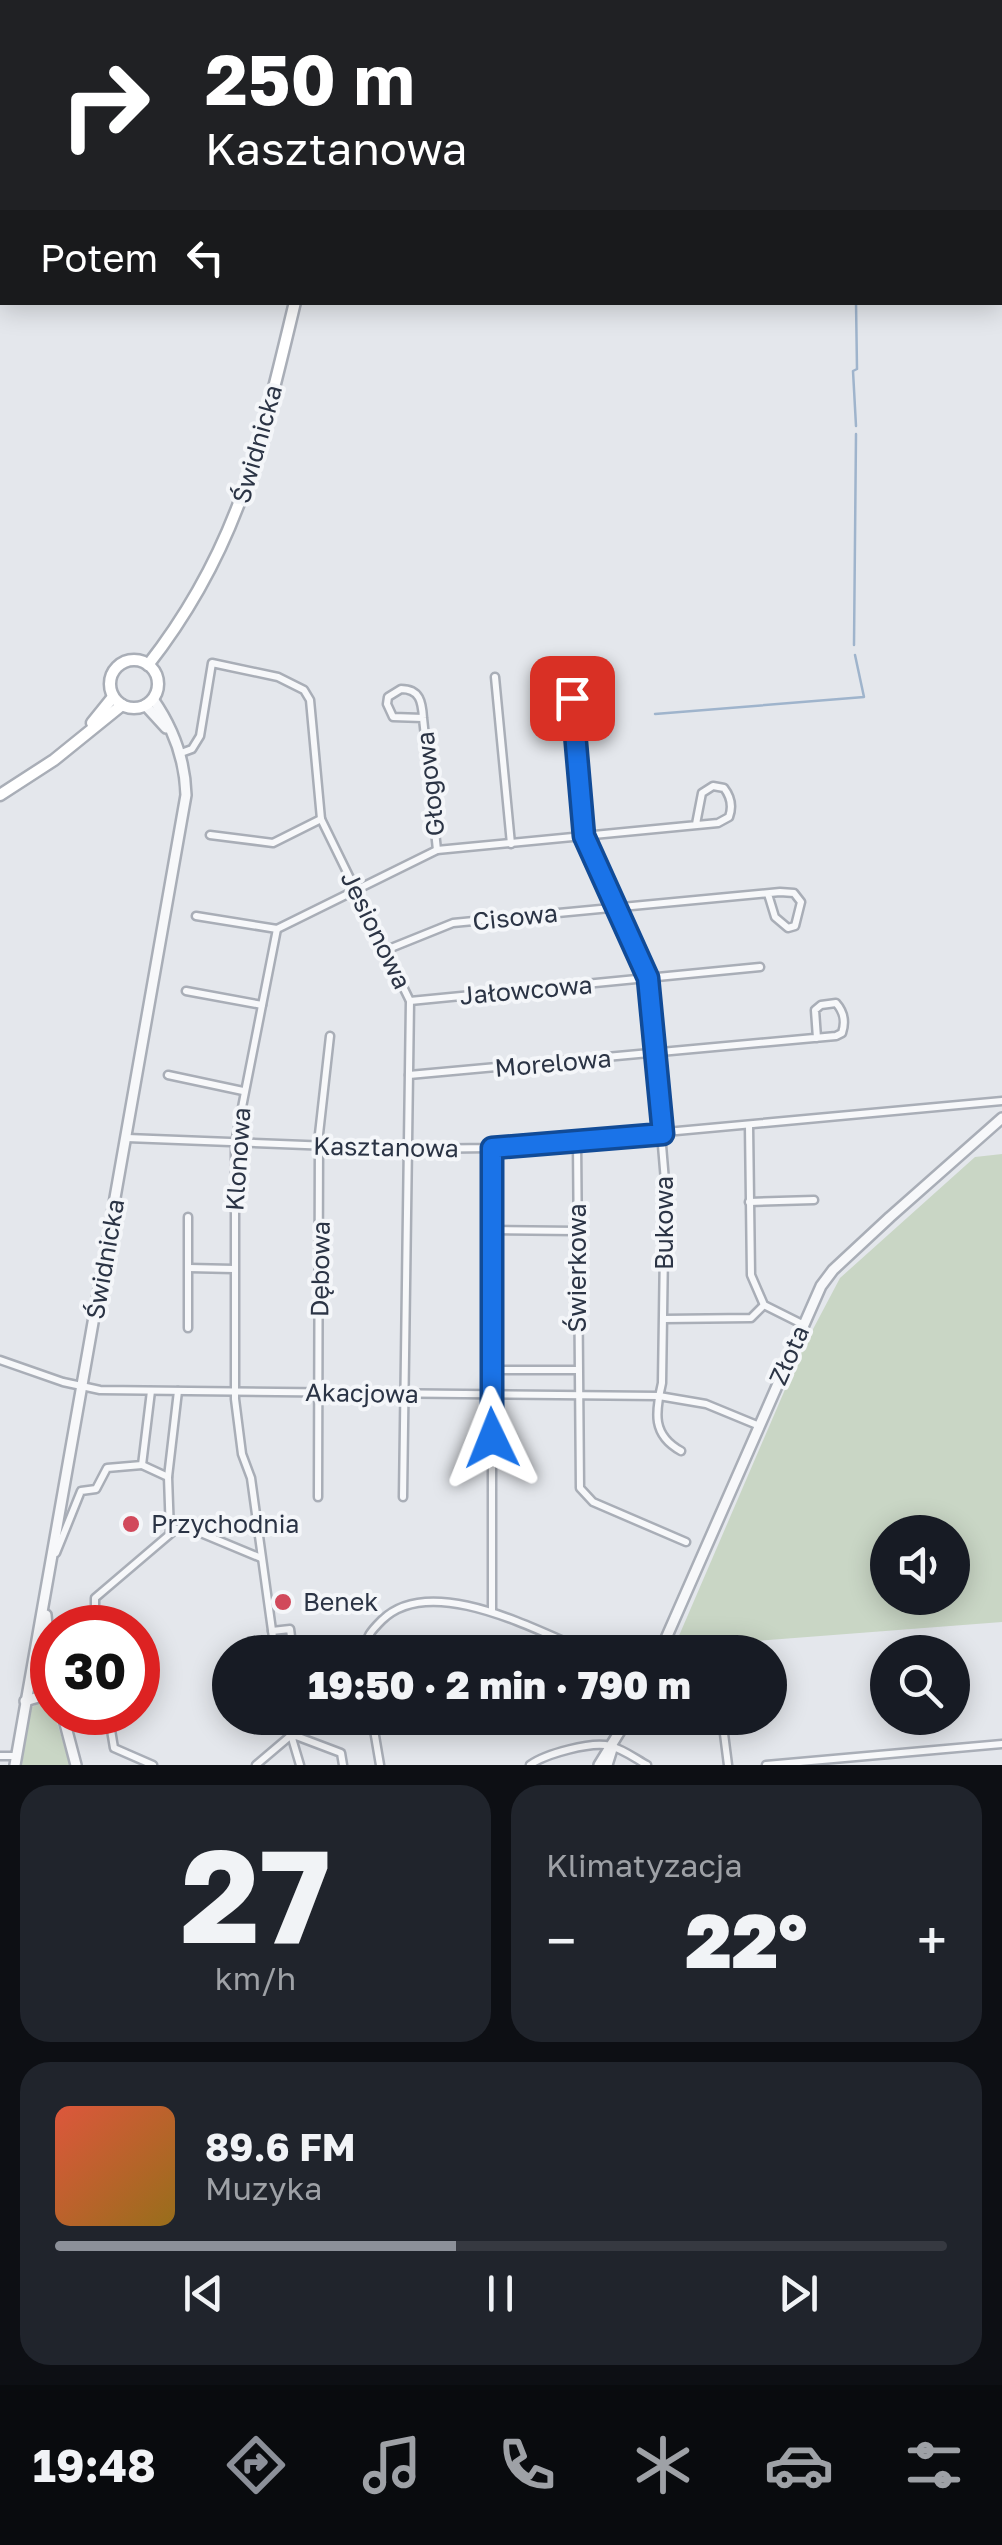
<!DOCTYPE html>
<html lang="pl">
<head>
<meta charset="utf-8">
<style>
	body { margin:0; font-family:"Golos Text",sans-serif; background:#20242c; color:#f1f3f6; height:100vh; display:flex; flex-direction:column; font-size:38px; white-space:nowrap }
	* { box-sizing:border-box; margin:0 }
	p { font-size:32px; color:#9ea1a6 }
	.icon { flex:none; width:55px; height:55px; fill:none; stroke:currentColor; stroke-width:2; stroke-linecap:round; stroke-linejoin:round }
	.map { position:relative; height:1765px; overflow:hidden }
	.drawer { display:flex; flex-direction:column; gap:20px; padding:20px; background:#0d0f14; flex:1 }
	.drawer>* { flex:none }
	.top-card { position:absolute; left:0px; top:0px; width:1002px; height:305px; box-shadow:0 5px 25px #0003; background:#202124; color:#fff; overflow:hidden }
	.controls { position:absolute; left:870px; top:1515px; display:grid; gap:20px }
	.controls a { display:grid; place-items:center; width:100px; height:100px; border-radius:50%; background:#171b24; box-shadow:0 5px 25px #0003; font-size:50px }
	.speed { position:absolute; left:30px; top:1605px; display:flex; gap:20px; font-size:50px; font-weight:700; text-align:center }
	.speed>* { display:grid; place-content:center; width:130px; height:130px; border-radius:50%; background:#171b24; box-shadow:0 5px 25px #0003; line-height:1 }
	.speed .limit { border:15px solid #d22; background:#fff; color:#111 }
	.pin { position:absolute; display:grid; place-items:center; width:85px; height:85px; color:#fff; margin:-42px; border-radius:20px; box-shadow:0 5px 15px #0006 }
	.me { position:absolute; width:110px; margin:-55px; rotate:358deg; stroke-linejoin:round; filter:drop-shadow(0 0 8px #0008) }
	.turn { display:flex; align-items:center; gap:35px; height:210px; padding:0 40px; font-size:45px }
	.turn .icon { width:130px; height:130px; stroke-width:2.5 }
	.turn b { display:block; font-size:70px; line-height:85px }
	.then { display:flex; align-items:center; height:95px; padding:0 40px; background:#0003; gap:20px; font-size:38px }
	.big { font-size:75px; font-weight:800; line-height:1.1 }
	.drawer .tile { flex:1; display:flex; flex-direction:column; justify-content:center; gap:15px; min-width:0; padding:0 35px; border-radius:30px; background:#20242c }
	.drawer .dial { align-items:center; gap:0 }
	.dial b { font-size:130px; line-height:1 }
	.song { display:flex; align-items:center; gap:30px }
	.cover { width:120px; height:120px; border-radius:15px; background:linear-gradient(135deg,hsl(10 70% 55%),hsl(40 70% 35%)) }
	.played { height:10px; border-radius:5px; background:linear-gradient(90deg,#8c9099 45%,#363941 45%) }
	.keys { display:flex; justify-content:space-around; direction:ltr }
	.heat { display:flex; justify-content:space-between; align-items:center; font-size:55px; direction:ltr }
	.drawer .tiles { flex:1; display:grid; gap:20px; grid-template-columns:1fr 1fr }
	.tile:last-child { grid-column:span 2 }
	.trip { position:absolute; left:212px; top:1635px; width:575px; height:100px; border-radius:50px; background:#171b24; box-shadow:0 5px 25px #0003; font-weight:800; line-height:100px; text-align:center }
	.dock { display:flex; height:160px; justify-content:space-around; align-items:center; background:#090b0e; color:#9ea1a6 }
	.dock .icon { width:70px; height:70px }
	.dock .on { color:#8c9099 }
	.dock b { font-size:45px; color:#f1f3f6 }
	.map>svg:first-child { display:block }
	.green { fill:#c9d6c5; fill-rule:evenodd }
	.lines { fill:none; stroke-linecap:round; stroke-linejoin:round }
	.stream { stroke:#9fb4cc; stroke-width:2.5 }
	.minor-casing { stroke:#a9aeb7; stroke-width:11 }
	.tertiary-casing { stroke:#a9aeb7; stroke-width:14 }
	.secondary-casing { stroke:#a9aeb7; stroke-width:15 }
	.minor { stroke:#f7f8fa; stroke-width:6 }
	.tertiary { stroke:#f7f8fa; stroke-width:9 }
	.secondary { stroke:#fff; stroke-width:10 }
	.route-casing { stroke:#114b97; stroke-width:25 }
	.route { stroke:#1a73e8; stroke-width:18 }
	.poi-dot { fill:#d1495b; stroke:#f4f6f9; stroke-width:4 }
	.labels { text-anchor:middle; stroke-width:8; stroke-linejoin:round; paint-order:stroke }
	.street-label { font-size:25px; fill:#2b3445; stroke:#f4f6f9 }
	.poi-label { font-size:25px; fill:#2b3445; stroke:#f4f6f9; text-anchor:start }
</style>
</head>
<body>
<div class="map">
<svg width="1002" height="1765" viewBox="0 0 1002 1765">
	<rect width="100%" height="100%" fill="#e4e7ec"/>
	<!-- green -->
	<g class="green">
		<path d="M1002 1154V1622L731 1643 714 1649 713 1652H672L802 1350 840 1278 975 1157ZM888 1532H952V1598H888Z"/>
		<path d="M43 1701 52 1706 70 1765H22L30 1708Z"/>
	</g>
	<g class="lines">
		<!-- stream -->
		<g class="stream">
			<path d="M743 0 744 2"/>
			<path d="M1000 184H1002"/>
			<path d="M856 426 853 371 857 369 856 302"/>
			<path d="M854 645 856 434"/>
			<path d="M655 714 864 697 855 655"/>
		</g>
		<defs>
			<g id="minor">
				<path d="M0 71 2 72"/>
				<path d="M495 677 511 844"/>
				<path d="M573 706V686L580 676 592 674 605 682 606 691 599 701 573 706 584 836 648 978 665 1181 662 1383C655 1413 652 1435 681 1451"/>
				<path d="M423 718 393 717 387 704 388 697 401 689C420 689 422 702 423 718L437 850"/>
				<path d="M181 753 192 749 200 736 212 663 278 677 304 690 310 700 321 819 410 1001 403 1497"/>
				<path d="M210 835 273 843 321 819"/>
				<path d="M196 916 277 929"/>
				<path d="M277 929 437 850 718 823 729 817C733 806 731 797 724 788L713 786 702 793 696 824"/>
				<path d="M386 950 453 923 780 892 794 893 801 902 795 926 788 928 775 917 768 894"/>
				<path d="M186 991 262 1005"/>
				<path d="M410 1001 760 967"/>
				<path d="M168 1075 243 1091"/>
				<path d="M409 1075 836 1036 842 1033C846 1021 844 1012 836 1003L821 1005 815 1010 817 1038"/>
				<path d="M749 1126 751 1275 764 1305 802 1324"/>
				<path d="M127 1138 407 1149 492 1148 1002 1101"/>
				<path d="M577 1141 580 1488 593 1502 686 1542"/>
				<path d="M492 1148V1611"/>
				<path d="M749 1202 814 1200"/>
				<path d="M492 1230 577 1231"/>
				<path d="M189 1268 234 1269"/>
				<path d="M664 1319 751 1318 764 1305"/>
				<path d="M188 1328V1217"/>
				<path d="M0 1360 63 1382 100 1390 659 1396 706 1404 757 1425"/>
				<path d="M490 1370H577"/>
				<path d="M142 1465 168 1477"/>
				<path d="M318 1497 319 1134 330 1036"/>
				<path d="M170 1533 168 1477 178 1391"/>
				<path d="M56 1553 81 1491 96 1489 107 1468 142 1465 151 1391"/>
				<path d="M95 1628V1598L176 1529H191L261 1558"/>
				<path d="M272 1631 290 1629 293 1652"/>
				<path d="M275 1652 251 1478 242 1454 235 1399V1143L277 929"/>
				<path d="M365 1652C366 1636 371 1631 382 1620 431 1572 537 1631 589 1652"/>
				<path d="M108 1712 114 1748 153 1765"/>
				<path d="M286 1718 300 1765"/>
				<path d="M351 1718 373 1724 380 1765"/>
				<path d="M722 1718 728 1765"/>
				<path d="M0 1756H17"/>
				<path d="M256 1765 289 1737 296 1736 341 1753 343 1765"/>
				<path d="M530 1765C545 1754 592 1741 610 1746 623 1749 636 1759 647 1765"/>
				<path d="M766 1765 1002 1744"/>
			</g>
			<g id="tertiary">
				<path d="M145 705 166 728"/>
				<path d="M46 1615 52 1678"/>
				<path d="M660 1652 821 1286 833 1270 890 1217 1002 1118"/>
				<path d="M25 1701 52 1693"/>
				<path d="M62 1712 76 1765"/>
				<path d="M15 1765 186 795C185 759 174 729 153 699"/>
				<path d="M599 1765 628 1718"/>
				<path d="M607 1765 612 1749"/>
			</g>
			<g id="secondary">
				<path d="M371 2 372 0"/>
				<circle cx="134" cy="684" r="24"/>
				<path d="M148 665C239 549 261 442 295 302"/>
				<path d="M92 723 113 697"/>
				<path d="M0 795 54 760 122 705"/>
			</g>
		</defs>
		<!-- minor casing -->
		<use href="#minor" class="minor-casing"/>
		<!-- tertiary casing -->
		<use href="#tertiary" class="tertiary-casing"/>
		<!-- secondary casing -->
		<use href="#secondary" class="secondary-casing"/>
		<!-- minor -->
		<use href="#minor" class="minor"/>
		<!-- tertiary -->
		<use href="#tertiary" class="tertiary"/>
		<!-- secondary -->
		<use href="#secondary" class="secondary"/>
	</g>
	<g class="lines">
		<defs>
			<path id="route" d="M492 1438V1148L663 1134 648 978 584 836 572 698"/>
		</defs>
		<!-- route casing -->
		<use href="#route" class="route-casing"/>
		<!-- route -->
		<use href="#route" class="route"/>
	</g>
	<!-- markers -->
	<g class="poi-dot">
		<circle cx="131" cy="1524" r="10"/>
		<circle cx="283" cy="1602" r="10"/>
	</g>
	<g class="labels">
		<!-- street labels -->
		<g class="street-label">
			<text transform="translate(257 444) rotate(-74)" y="9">Świdnicka</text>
			<text transform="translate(430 784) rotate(-96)" y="9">Głogowa</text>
			<text transform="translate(515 917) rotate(-6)" y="9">Cisowa</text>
			<text transform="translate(376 930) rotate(64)" y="9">Jesionowa</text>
			<text transform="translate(526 990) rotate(-5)" y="9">Jałowcowa</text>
			<text transform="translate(553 1063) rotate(-5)" y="9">Morelowa</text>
			<text transform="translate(386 1147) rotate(1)" y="9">Kasztanowa</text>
			<text transform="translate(238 1159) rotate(-86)" y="9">Klonowa</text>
			<text transform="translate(664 1223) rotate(-90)" y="9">Bukowa</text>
			<text transform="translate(105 1259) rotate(-80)" y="9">Świdnicka</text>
			<text transform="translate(577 1268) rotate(-90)" y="9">Świerkowa</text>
			<text transform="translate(320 1269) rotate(-89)" y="9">Dębowa</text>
			<text transform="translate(789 1355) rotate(-66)" y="9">Złota</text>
			<text transform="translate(362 1393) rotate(1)" y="9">Akacjowa</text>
		</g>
		<!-- poi labels -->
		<g class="poi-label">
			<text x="151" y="1533">Przychodnia</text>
			<text x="303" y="1611">Benek</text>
		</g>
	</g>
</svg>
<div class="controls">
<a><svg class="icon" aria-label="sound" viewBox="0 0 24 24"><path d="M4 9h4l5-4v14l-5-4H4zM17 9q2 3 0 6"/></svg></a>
<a><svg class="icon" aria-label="search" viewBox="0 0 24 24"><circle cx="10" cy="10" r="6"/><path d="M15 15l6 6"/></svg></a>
</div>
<div class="speed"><div class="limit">30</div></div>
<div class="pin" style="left:572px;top:698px;background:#d93025"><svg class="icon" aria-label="arrive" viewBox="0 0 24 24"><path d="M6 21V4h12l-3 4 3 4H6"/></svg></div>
<svg class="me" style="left:492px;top:1438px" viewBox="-20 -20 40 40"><path d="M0-17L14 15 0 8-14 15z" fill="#1a73e8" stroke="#fff" stroke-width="4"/></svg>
<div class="trip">19:50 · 2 min · 790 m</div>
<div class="top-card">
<div class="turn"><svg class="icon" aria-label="right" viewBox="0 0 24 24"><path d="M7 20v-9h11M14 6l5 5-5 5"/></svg><div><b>250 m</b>Kasztanowa</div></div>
<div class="then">Potem<svg class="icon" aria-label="left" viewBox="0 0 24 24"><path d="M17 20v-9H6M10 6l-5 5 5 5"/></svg></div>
</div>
</div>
<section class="drawer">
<div class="tiles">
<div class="tile dial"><b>27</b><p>km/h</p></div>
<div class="tile"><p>Klimatyzacja</p>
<div class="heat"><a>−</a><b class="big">22°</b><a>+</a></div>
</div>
<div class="tile">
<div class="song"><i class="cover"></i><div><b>89.6 FM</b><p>Muzyka</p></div></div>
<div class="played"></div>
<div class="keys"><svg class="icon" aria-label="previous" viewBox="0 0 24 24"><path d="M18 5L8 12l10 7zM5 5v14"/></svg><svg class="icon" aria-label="pause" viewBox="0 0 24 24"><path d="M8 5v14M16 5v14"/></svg><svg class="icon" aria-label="next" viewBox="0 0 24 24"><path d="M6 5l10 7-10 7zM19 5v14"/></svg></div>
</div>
</div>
</section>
<nav class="dock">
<b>19:48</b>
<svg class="icon on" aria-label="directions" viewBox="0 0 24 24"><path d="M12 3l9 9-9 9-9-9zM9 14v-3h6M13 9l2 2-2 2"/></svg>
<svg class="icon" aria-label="music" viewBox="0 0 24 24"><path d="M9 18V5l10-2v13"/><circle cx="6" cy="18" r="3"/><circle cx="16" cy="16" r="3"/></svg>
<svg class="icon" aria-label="phone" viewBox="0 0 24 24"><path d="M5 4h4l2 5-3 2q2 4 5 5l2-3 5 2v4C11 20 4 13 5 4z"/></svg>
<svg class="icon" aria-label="climate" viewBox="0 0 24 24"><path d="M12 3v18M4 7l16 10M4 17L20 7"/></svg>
<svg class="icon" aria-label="car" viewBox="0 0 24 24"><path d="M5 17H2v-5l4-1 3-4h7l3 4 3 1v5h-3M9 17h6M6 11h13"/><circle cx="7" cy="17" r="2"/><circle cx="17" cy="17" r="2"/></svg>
<svg class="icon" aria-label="filters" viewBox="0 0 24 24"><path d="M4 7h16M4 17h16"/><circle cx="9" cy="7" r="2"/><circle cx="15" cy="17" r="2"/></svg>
</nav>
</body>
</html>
